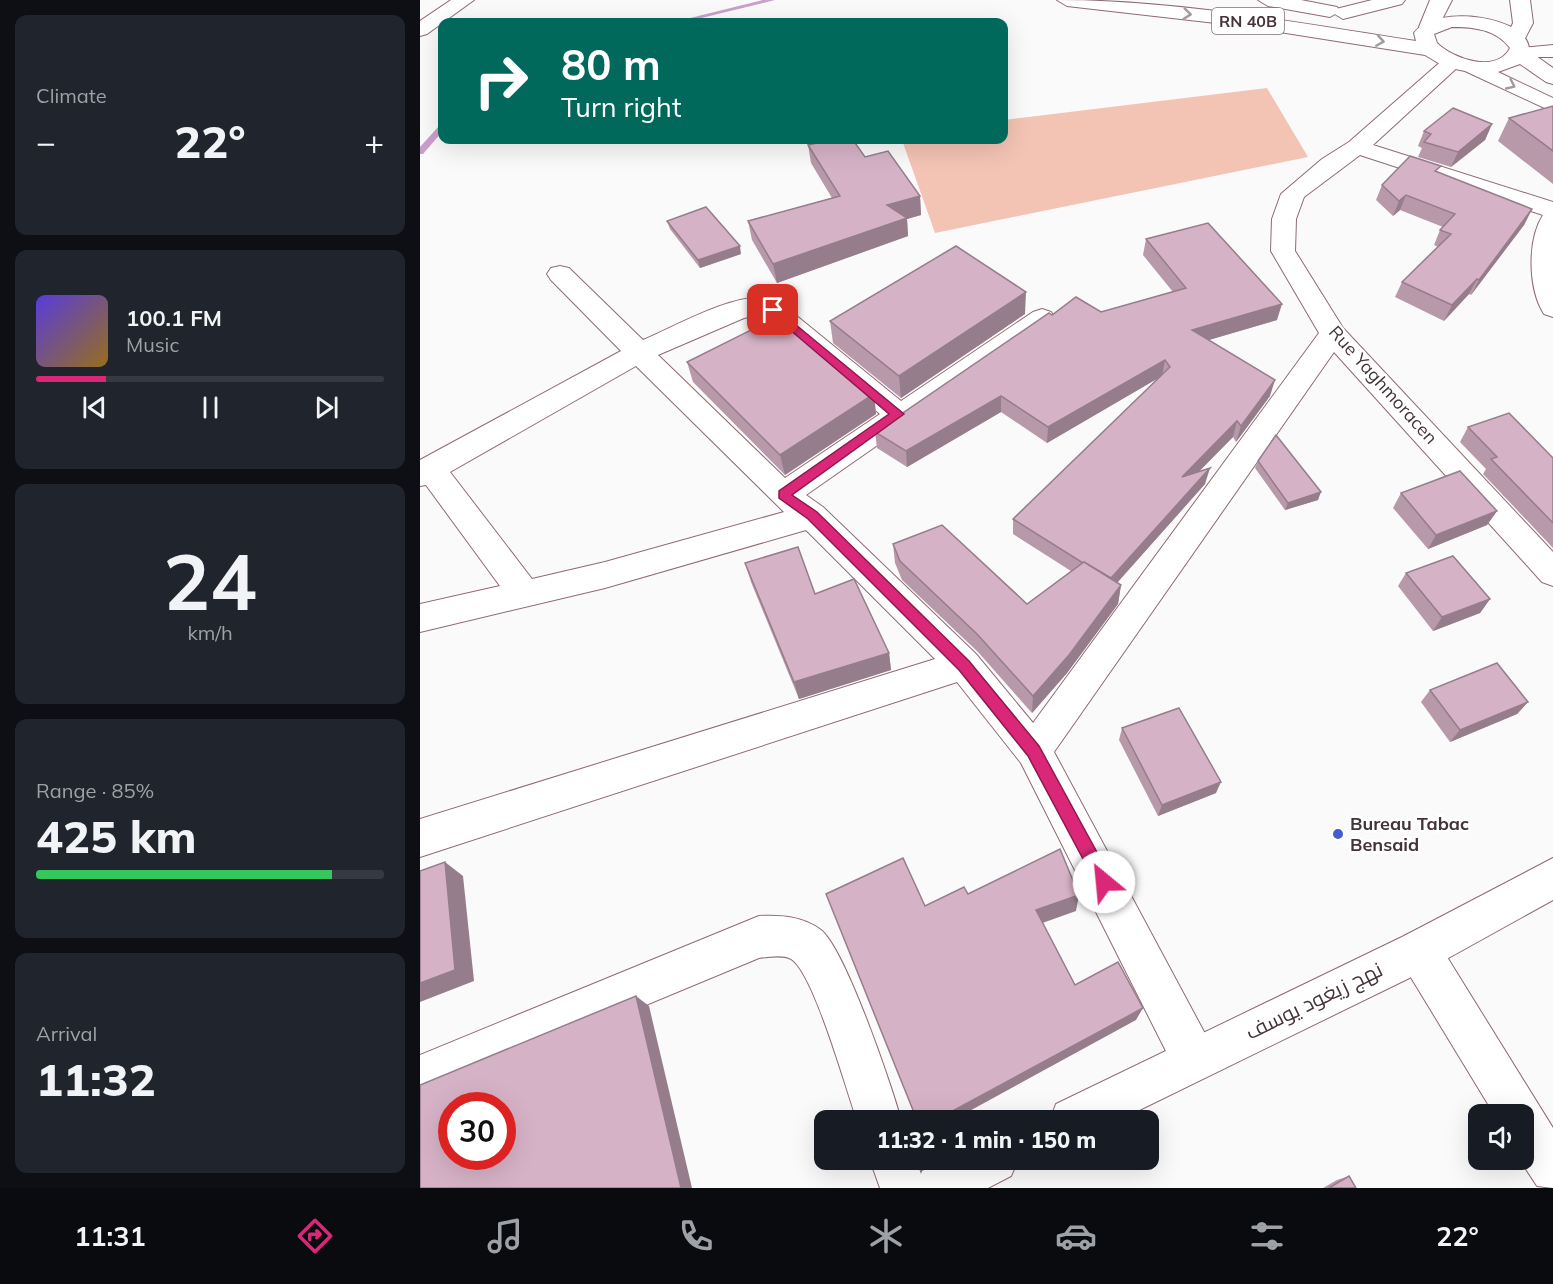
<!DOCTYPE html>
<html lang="en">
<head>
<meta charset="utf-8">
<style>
	body { margin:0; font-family:Mulish,Cairo,sans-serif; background:#20242c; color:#f1f3f6; height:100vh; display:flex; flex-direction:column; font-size:22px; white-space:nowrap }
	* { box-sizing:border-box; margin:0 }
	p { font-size:20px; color:#9ea1a6 }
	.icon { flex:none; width:33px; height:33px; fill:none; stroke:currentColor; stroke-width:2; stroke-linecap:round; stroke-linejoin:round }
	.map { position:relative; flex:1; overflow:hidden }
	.details { display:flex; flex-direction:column; gap:15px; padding:15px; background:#0d0f14; width:420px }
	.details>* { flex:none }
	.hud { position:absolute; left:18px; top:18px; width:570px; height:126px; border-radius:12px; box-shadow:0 6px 24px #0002; background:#00695c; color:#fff; overflow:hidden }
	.fabs { position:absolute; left:1048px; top:1104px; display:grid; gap:12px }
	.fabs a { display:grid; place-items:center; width:66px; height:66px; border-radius:12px; background:#171b24; box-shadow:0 6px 24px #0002; font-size:30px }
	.speed { position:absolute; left:18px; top:1092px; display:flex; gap:12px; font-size:30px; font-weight:700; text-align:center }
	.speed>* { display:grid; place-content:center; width:78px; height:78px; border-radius:50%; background:#171b24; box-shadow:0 6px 24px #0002; line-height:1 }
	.speed .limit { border:9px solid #d22; background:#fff; color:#111 }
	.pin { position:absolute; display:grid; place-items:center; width:51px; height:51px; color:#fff; margin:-26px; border-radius:12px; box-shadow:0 3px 9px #0006 }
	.me { position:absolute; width:66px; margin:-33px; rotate:332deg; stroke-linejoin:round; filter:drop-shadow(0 0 4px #0008) }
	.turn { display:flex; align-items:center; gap:21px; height:126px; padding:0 24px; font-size:27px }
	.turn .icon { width:78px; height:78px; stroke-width:2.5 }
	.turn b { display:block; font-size:42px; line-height:51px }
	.big { font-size:45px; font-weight:800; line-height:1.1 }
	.details .card { flex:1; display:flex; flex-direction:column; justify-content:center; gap:9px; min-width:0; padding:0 21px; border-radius:12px; background:#20242c }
	.details .dial { align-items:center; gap:0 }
	.dial b { font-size:78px; line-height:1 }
	.song { display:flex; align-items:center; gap:18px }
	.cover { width:72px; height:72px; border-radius:9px; background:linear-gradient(135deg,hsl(250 70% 55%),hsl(40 70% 35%)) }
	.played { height:6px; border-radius:3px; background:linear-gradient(90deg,#db2777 20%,#363941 20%) }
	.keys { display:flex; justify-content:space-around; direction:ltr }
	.heat { display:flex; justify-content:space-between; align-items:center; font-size:33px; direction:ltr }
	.charge { height:9px; border-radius:4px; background:linear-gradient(90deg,#34c759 85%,#363941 0) }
	.trip { position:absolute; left:394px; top:1110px; width:345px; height:60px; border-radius:12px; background:#171b24; box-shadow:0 6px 24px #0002; font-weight:800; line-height:60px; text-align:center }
	.tabs { display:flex; height:96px; justify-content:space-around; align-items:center; background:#090b0e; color:#9ea1a6 }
	.tabs .icon { width:42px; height:42px }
	.tabs .selected { color:#db2777 }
	.tabs b { font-size:27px; color:#f1f3f6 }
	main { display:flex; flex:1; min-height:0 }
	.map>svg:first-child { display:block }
	.green { fill:#f3c4b4 }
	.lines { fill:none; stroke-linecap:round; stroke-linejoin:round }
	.stream { fill:#cb9ecc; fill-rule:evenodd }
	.minor-casing { stroke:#8f6a73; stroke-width:2 }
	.primary-casing { stroke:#8f6a73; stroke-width:2 }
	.minor { fill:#fff; fill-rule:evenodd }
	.primary { fill:#fff; fill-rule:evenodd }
	.wall { fill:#b899aa }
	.shaded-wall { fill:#967d8b }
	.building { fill:#d6b2c6; stroke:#967d8b; stroke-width:1.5; fill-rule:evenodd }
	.oneway { stroke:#a29a9b }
	.route { fill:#db2777; stroke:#8e194d; stroke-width:1.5 }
	.poi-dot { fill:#445ace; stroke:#fff; stroke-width:2 }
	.labels { text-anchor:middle; stroke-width:5; stroke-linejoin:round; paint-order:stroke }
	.shield { fill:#fff; stroke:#7c7173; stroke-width:1.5 }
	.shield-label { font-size:16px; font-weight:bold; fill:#443437 }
	.street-label { font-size:18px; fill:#443437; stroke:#fff }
	.poi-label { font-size:18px; font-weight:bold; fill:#443437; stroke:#fff; text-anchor:start }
	.near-street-label { font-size:21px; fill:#443437; stroke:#fff }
</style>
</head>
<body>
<main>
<section class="details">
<div class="card"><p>Climate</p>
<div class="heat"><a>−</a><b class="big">22°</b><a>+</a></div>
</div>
<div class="card">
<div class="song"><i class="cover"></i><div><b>100.1 FM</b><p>Music</p></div></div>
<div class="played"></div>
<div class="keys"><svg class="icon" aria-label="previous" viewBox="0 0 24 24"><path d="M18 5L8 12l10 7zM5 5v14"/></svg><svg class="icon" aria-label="pause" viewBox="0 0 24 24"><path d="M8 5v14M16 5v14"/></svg><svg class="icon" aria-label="next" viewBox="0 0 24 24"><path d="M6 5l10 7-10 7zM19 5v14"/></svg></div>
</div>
<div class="card dial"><b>24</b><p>km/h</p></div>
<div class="card"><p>Range · 85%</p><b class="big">425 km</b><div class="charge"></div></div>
<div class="card"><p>Arrival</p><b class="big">11:32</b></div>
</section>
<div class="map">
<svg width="1133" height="1188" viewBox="0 0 1133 1188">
	<rect width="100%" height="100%" fill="#fafafa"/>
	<!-- green -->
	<path class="green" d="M847 88 888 157 515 233 482 140H584V120Z"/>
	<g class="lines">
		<!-- stream -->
		<g class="stream">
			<path d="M343 0H355L265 22H254Z"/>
			<path d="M19 126H22V132L3 154H0V147Z"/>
		</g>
		<defs>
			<g id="minor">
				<path d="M31 0H54L7 34 0 36V21Z"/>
				<path d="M952 0H985L982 4 923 19 913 13 916 9Z"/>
				<path d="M1010 0H1032L1016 31H1002L999 27Z"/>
				<path d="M1090 0H1110L1113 23 1102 44H1088L1085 40 1093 23Z"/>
				<path d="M1133 45V57H1092L1089 53 1092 49Z"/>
				<path d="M1032 56 1039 58 1042 62 1039 66 953 145 1133 202V317L1124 314C1108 289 1107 240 1123 215L940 155 884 197 876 219 875 251 923 328 1133 552V586L1122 582 914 352 634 752 790 1043 796 1059 790 1075 774 1081 758 1075 601 763 537 682 0 857V819L515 659 386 530 185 588 0 632V604L80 586 6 485 0 486V460L201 351 131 280 127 274 131 268 140 266 149 268 223 340C254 327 311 294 344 298 350 298 357 302 362 304L481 401 613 312 622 309 631 312 635 318 631 324 386 495 403 507 556 654 613 723 899 333 851 251 852 219 861 194 902 159 929 142 1025 58ZM341 315 460 414 365 478 238 355 324 318ZM216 366 364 512 185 562 112 579 30 472Z"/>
				<path d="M339 916C360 915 383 916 401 930 425 949 472 1086 481 1120H437C426 1090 394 973 371 959 363 954 348 957 339 958L0 1099V1055Z"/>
				<path d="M999 930 1014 936 1133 1128V1188L1117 1186 1100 1160H1104V1114H1074L984 966 978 951 984 936Z"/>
				<path d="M450 1160H496L506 1188H460Z"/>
			</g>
			<g id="primary">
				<path d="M637 0C758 0 877 23 996 41L994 33C1015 3 1111 16 1109 51L1133 68V84L1126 82 1100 64 1078 72 1133 98V112L1045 71 1025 67 1005 55 822 26 647 6ZM1032 27C1053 27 1076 29 1090 48 1077 74 1033 59 1017 43L1014 34Z"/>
				<path d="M838 0H881L917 7 920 11 910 17 848 6Z"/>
				<path d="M1133 858V900L1014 966 699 1120H630L636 1104 984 936Z"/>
				<path d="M527 1160H598L591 1176 568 1188H496L502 1171Z"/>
			</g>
		</defs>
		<!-- minor casing -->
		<use href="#minor" class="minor-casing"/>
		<!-- primary casing -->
		<use href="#primary" class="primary-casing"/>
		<!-- minor -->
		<use href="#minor" class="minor"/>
		<!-- primary -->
		<use href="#primary" class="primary"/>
	</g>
	<!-- wall -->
	<g class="wall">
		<path d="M1133 106V184L1078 141 1089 118Z"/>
		<path d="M1072 124 1065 140 1031 167 998 157 1002 148 998 146 1004 131Z"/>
		<path d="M388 145 445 157 500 196 501 215 487 219 488 236 357 283 332 240 328 221 412 198 391 163Z"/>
		<path d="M1018 173 1112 209 1104 225 1051 295 1049 294 1024 321 975 297 982 282 1018 247 1014 245 1020 230 1023 227 980 210 973 216 956 200 962 185Z"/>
		<path d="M247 221 321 254 280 268 250 229Z"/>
		<path d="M726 239 857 320 789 340 850 396 816 442 813 437 778 472 785 484 697 583 701 585 698 604 647 673 612 713 558 652 482 580 475 563 473 544 607 604 651 571 593 534V519L738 378 627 443 581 412 487 467 457 448 455 432 632 315 681 312 753 292 723 255Z"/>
		<path d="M605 314 481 398 413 343 410 321Z"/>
		<path d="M267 362 454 394 456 414 365 475 273 382Z"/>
		<path d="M1048 427 1133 458V548L1063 474 1066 469 1040 442Z"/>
		<path d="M838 461 898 500 865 510 835 468Z"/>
		<path d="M981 493 1077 511 1067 525 1008 549 973 508Z"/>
		<path d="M325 563 395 594 469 653 471 670 379 699 331 582Z"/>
		<path d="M986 573 1070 599 1060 613 1013 631 978 586Z"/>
		<path d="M1010 690 1108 702 1097 714 1030 742 1001 702Z"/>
		<path d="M702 728 796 793 738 816 699 740Z"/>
		<path d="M929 1176 936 1188H903L917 1180Z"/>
	</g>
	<!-- shaded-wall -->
	<g class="shaded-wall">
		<path d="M1072 124 1065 140 1031 167 1038 152Z"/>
		<path d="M986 195 980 210 973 216 979 201Z"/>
		<path d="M500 196 501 215 487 219 488 236 357 283 353 264 467 205Z"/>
		<path d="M1112 209 1104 225 1051 295 1059 280Z"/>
		<path d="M320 246 321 254 280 268 278 260Z"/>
		<path d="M1057 279 1049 294 1024 321 1032 305Z"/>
		<path d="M606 292 605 314 481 398 479 376Z"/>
		<path d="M862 304 857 320 768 346 772 330Z"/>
		<path d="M745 360 742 376 627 443 628 427Z"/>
		<path d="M855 380 850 396 816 442 821 426Z"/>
		<path d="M454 394 456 414 365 475 360 455Z"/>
		<path d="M581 396V412L487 467 486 451Z"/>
		<path d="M817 421 813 437 758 493 762 477Z"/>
		<path d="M790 468 785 484 687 594 690 580Z"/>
		<path d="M901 492 898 500 865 510 868 503Z"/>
		<path d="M1077 511 1067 525 1008 549 1016 535Z"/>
		<path d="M701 585 698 604 647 673 612 713 613 696Z"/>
		<path d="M1070 599 1060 613 1013 631 1022 617Z"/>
		<path d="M469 653 471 670 379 699 374 682Z"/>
		<path d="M1108 702 1097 714 1030 742 1040 730Z"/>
		<path d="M801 782 796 793 738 816 742 805Z"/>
		<path d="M25 862 43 876 54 981 0 1002V983Z"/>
		<path d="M659 895 656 911 614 926 616 910Z"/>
		<path d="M216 996 229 1006 272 1188H261Z"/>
		<path d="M723 1008 716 1020 533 1120H516Z"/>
	</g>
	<!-- building -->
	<g class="building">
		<path d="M1133 106V151L1089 118Z"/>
		<path d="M1033 108 1072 124 1038 152 1004 142 1011 134 1004 131Z"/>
		<path d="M410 140H433L445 157 468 151 500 196 467 205 487 218 353 264 328 221 420 196 388 145Z"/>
		<path d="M990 156 1021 166 1015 171 1112 209 1059 280 1057 279 1032 305 982 282 1031 234 1020 230 1035 214 986 195 979 201 962 185Z"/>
		<path d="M286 207 320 246 278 260 247 221Z"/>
		<path d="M788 223 862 304 772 330 855 380 821 426 817 421 762 477 790 468 691 578 664 562 663 563 593 519 750 367 745 360 628 427 581 396 486 451 455 432 629 313 632 315 656 297 681 312 766 288 726 239Z"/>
		<path d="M536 246 606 292 479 376 410 321Z"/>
		<path d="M359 316 454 394 360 455 267 362Z"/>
		<path d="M1089 413 1133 458V523L1071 459 1077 457 1048 427Z"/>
		<path d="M856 435 901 492 868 503 838 461Z"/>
		<path d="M1040 471 1077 511 1016 535 981 493Z"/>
		<path d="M522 525 607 604 664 562 701 585 649 655 613 696 557 634 480 561 473 544Z"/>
		<path d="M378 547 395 594 434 579 469 653 374 682 325 563Z"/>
		<path d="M1033 556 1070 599 1022 617 986 573Z"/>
		<path d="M1077 663 1108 702 1040 730 1010 690Z"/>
		<path d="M759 708 801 782 742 805 702 728Z"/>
		<path d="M640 849 659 895 616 910 655 985 698 962 723 1008 516 1120H497L406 894 483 858 505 906 544 887 548 894Z"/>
		<path d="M25 862 35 970 0 983V871Z"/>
		<path d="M216 996 261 1188H0V1085ZM32 1106H82V1156H32Z"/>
		<path d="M929 1176 936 1188H909Z"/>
	</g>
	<!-- one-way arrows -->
	<defs><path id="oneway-chevron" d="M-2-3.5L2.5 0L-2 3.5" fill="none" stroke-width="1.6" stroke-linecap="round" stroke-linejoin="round" transform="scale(1.5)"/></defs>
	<g class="oneway">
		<use href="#oneway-chevron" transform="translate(767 14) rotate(6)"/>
		<use href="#oneway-chevron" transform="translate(960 41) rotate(9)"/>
		<use href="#oneway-chevron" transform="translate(1091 85) rotate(25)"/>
	</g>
	<!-- route -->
	<path class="route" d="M353 306 484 414 372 495 397 512 549 661 619 746 690 876 693 882 690 887 684 890 678 887 608 756 539 670 388 519 359 498V491L469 414 349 312V307Z"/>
	<!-- markers -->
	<circle class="poi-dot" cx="918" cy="834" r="6"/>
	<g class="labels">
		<!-- shield labels -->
		<rect class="shield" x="792" y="8" width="72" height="26" rx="4.5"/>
		<g class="shield-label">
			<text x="828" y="27">RN 40B</text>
		</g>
		<!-- street labels -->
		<g class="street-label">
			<text transform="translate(963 385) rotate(48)" y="6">Rue Yaghmoracen</text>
		</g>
		<!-- poi labels -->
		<g class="poi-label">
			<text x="930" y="830">Bureau Tabac<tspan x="930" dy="21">Bensaid</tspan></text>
		</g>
		<!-- near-street labels -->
		<g class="near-street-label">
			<text transform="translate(894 1001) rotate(-26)" y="7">نهج زيغود يوسف</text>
		</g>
	</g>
</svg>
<div class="fabs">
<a><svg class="icon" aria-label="sound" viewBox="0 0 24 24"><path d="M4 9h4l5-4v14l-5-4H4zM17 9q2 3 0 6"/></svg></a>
</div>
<div class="speed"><div class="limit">30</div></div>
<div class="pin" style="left:353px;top:310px;background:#d93025"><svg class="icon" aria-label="arrive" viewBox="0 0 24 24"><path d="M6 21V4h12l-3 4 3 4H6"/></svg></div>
<svg class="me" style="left:684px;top:882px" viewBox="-20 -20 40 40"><circle r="19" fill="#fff"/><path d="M0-13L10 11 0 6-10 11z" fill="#db2777"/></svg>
<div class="trip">11:32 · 1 min · 150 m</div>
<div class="hud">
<div class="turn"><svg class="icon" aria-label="right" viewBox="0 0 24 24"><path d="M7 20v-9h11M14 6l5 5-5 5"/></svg><div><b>80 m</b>Turn right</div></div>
</div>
</div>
</main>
<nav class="tabs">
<b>11:31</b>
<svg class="icon selected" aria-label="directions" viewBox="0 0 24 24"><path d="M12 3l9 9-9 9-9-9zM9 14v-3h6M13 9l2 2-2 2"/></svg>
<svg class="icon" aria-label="music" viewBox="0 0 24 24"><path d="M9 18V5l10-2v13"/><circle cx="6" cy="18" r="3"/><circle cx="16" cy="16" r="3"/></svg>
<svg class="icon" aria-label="phone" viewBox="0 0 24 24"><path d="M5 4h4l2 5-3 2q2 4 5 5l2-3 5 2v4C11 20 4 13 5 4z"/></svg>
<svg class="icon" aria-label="climate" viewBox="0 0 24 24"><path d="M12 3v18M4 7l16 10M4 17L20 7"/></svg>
<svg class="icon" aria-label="car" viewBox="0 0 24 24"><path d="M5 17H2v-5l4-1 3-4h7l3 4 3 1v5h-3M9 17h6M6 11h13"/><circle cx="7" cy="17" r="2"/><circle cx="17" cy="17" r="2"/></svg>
<svg class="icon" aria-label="filters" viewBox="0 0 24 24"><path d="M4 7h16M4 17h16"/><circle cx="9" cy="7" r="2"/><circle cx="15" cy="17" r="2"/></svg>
<b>22°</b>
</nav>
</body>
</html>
